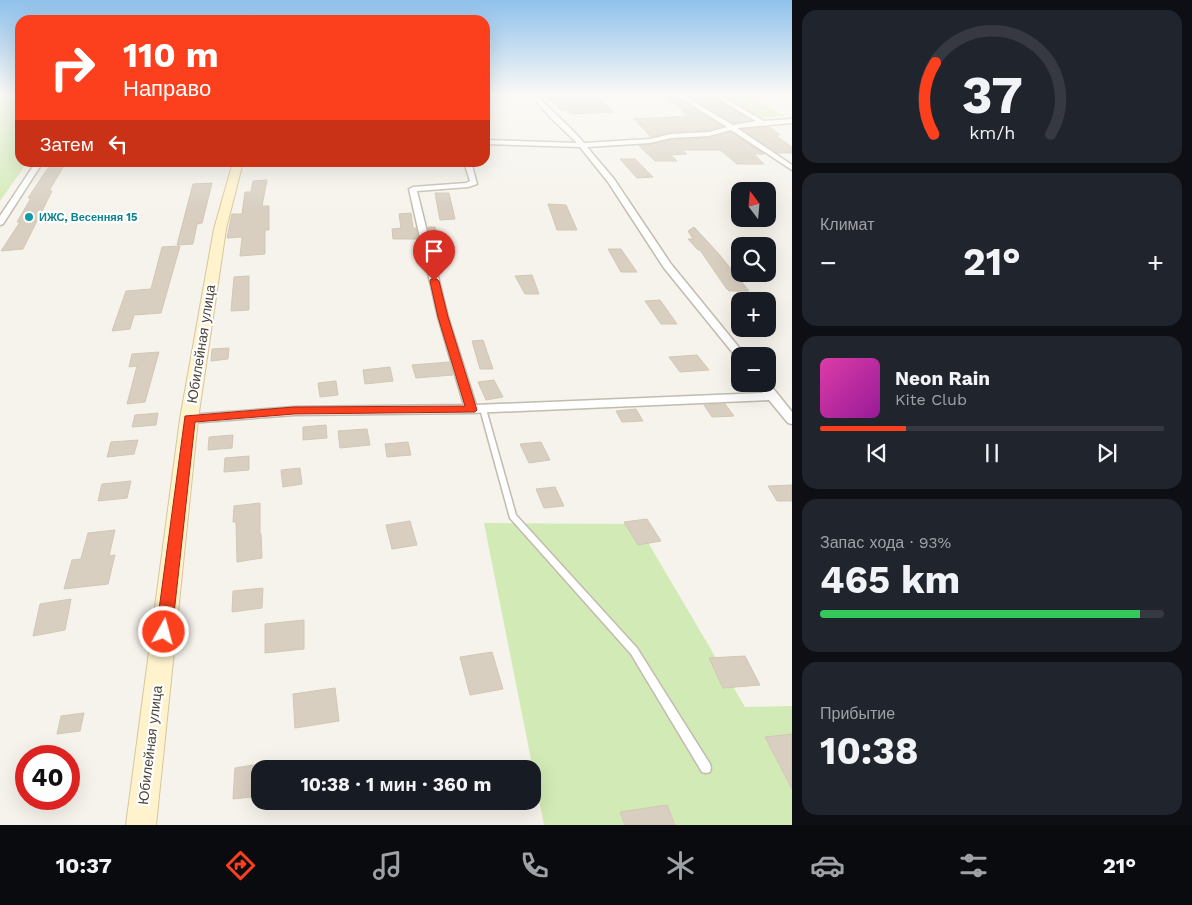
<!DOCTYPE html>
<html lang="ru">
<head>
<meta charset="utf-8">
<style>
	body { margin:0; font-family:"Work Sans",sans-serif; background:#20242c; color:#f1f3f6; height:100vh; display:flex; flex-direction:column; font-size:19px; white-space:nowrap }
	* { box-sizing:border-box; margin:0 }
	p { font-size:16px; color:#9ea1a6 }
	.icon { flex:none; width:28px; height:28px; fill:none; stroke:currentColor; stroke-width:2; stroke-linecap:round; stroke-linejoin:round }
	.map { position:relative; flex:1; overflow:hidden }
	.sheet { display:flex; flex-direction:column; gap:10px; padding:10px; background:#0d0f14; width:400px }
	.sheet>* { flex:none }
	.guide { position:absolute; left:15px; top:15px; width:475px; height:152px; border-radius:15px; box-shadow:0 5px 20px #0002; background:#fc3f1d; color:#fff; overflow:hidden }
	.needle { width:32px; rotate:344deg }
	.fabs { position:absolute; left:731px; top:182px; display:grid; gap:10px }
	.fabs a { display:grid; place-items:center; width:45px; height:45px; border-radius:10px; background:#171b24; box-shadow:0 5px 20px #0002; font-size:25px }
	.speed { position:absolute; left:15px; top:745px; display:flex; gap:10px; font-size:25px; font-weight:700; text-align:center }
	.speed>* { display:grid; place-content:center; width:65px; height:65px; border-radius:50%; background:#171b24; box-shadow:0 5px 20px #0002; line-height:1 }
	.speed .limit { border:8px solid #d22; background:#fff; color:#111 }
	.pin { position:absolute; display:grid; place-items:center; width:42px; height:42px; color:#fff; margin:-51px -21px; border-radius:50% 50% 50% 0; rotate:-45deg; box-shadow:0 0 5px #0007 }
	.pin .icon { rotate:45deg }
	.me { position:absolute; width:55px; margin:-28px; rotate:7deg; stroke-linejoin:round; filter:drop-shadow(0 0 4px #0008) }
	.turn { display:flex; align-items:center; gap:18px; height:105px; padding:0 25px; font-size:22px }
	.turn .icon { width:65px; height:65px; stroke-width:2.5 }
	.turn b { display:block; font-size:35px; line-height:42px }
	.then { display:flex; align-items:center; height:48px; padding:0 25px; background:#0003; gap:10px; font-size:19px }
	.big { font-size:38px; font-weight:700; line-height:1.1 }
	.sheet .card { flex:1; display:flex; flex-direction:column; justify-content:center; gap:8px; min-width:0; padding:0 18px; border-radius:15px; background:#20242c }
	.sheet .dial { align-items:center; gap:0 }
	.dial svg { height:130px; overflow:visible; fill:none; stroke:#363941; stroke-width:7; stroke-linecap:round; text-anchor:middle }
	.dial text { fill:#f1f3f6; stroke:none }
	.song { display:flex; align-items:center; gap:15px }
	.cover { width:60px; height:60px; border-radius:8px; background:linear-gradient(135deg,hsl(320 70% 55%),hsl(300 70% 35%)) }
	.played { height:5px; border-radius:2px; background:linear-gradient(90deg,#fc3f1d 25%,#363941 25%) }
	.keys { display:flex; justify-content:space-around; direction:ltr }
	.heat { display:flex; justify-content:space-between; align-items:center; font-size:28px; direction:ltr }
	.charge { height:8px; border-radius:4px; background:linear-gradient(90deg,#34c759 93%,#363941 0) }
	.trip { position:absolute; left:251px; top:760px; width:290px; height:50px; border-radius:15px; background:#171b24; box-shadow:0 5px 20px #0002; font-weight:700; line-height:50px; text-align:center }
	.tab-bar { display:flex; height:80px; justify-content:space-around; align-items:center; background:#090b0e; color:#9ea1a6 }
	.tab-bar .icon { width:35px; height:35px }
	.tab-bar .current { color:#fc3f1d }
	.tab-bar b { font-size:22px; color:#f1f3f6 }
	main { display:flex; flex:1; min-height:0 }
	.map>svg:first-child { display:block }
	.green { fill:#d2eab5 }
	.building { fill:#d8cfc1; stroke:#d3c7b4 }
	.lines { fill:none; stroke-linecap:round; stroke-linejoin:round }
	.lane-casing { stroke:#c2bbae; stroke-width:3 }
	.street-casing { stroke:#c2bbae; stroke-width:3 }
	.secondary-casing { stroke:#d6c79b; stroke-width:2 }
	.lane { fill:#fff; fill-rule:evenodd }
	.street { fill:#fff; fill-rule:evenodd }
	.secondary { fill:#fff3cd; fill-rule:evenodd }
	.route { fill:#fc3f1d; stroke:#a42913 }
	.culture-dot { fill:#0f9aa8; stroke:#fff; stroke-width:2 }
	.labels { text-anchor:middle; stroke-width:4.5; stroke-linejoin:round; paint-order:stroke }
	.far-culture-label { font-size:11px; font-weight:bold; fill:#0d838f; stroke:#fff; text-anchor:start }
	.street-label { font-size:14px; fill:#4b4439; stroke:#fff }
</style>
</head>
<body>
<main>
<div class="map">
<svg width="792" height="825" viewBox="0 0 792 825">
	<rect width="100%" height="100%" fill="#f6f3ec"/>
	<!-- green -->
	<g class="green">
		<path d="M0 94H20V162L27 163 0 201Z"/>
		<path d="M680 94H743L785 116 720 119Z"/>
		<path d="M484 523 637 524 745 707 792 706V825H544Z"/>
	</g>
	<!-- building -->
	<g class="building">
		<path d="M590 94 596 99H601L613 112 571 114 566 110H561L545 95Z"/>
		<path d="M685 94H691L701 99 713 98 751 120 733 123Z"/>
		<path d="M661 95H672L722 126 709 130 671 132 651 137 634 119 689 116 681 111H685Z"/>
		<path d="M769 127 780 135H775L792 147V153H778L742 129Z"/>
		<path d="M731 132 764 154H754L764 164H737L720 150H682L687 154 671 155 677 161H655L639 146 671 140 709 138Z"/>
		<path d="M620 159H635L653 177 637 178Z"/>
		<path d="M52 162H66L49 191H52L23 249 1 251 20 222H17L31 198H28Z"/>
		<path d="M267 180 262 206H269V230H265V254L240 256 242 237 227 238 232 214H242L245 192H251L253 181Z"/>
		<path d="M212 183 202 223 197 224 193 244 177 245 193 184Z"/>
		<path d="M435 193H449L455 219 440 220Z"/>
		<path d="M548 204 566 205 577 230H557Z"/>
		<path d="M411 213 413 228H416L418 239H393L392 229 401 228 399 214Z"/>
		<path d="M428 227H435L441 246 433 247Z"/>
		<path d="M694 227 718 253 749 291H729L726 288 700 250H698L688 239H693L688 231Z"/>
		<path d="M180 246 161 313 134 315 130 329 112 331 126 291 151 289 162 247Z"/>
		<path d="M608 249H621L637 272H621Z"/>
		<path d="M532 275 539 294H525L515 276Z"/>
		<path d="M249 276V310L231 311 234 277Z"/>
		<path d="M660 300 677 324H661L645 301Z"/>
		<path d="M483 340 493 369H480L472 341Z"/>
		<path d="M229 348 228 359 211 361 212 349Z"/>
		<path d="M159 352 145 402 127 404 137 366 129 367 132 354Z"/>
		<path d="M697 355 709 370 680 372 669 357Z"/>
		<path d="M449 362 453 375 416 378 412 365Z"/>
		<path d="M390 367 393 381 365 384 363 370Z"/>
		<path d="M494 380 503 397 486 400 478 382Z"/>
		<path d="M336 381 338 395 320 397 318 383Z"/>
		<path d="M725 404 734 416 712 417 704 405Z"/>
		<path d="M636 409 643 421 622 422 616 411Z"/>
		<path d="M158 413 156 425 132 427 135 415Z"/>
		<path d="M326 425 327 438 303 440V427Z"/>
		<path d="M367 429 370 445 340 448 338 431Z"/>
		<path d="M233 435 232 448 208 450 209 437Z"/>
		<path d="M138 440 134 454 107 457 111 442Z"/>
		<path d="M408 442 411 455 387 457 385 444Z"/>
		<path d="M541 442 550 460 529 463 520 444Z"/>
		<path d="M249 456V470L224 472 225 458Z"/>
		<path d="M300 468 302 484 283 487 281 470Z"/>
		<path d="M131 481 127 498 98 501 102 484Z"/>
		<path d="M792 485V501H777L768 486Z"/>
		<path d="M555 487 564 506 544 508 536 489Z"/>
		<path d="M260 503V534H261L262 558 237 562 236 522H233L234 506Z"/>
		<path d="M647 519 661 541 638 545 624 522Z"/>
		<path d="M410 521 417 545 392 549 386 525Z"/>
		<path d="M115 530 109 556 115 555 108 584 64 589 72 560 81 559 88 533Z"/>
		<path d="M263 588 262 608 232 612 233 591Z"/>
		<path d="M71 599 65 630 33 636 40 604Z"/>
		<path d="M304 620V649L265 653V624Z"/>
		<path d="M492 652 503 689 470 695 460 657Z"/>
		<path d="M745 656 760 685 723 688 709 658Z"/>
		<path d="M335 688 339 721 295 728 293 694Z"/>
		<path d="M84 713 80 731 57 734 61 716Z"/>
		<path d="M792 734V789L765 737Z"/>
		<path d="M260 764V796L233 799 235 768Z"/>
		<path d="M667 805 675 825H625L620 812Z"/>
	</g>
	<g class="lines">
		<defs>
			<path id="lane" d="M483 407 486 409 516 515 637 648 710 764 711 768 710 772 706 773 702 772 631 654 510 518 480 409Z"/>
			<g id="street">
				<path d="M530 94H536C551 111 570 126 584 143L650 139 671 134 709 132 727 127 674 94H681L733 125 756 121 710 94H717L764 121 792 119V123L737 128 792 165V170L731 130 709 136 671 138 650 143 587 147 614 179 671 264 746 356 737 358 664 268 608 182 580 147 485 144V140L577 143 550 117Z"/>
				<path d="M36 162H43L3 224 0 225V216Z"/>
				<path d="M464 162H471L477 184 468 187 417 191 448 317 476 405 763 393 757 384H768V382L792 412V424L788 423 769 400 471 413 294 415 189 423 185 422 183 419 185 416 189 415 294 407 464 405 438 317 409 189 413 187 466 183 470 181Z"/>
			</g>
			<path id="secondary" d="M233 162H243L226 229 198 419 156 825H126L180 419 214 229Z"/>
		</defs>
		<!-- lane casing -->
		<use href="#lane" class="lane-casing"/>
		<!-- street casing -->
		<use href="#street" class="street-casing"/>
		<!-- secondary casing -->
		<use href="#secondary" class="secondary-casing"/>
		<!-- lane -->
		<use href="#lane" class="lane"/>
		<!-- street -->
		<use href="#street" class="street"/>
		<!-- secondary -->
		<use href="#secondary" class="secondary"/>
	</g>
	<!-- sky -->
	<linearGradient id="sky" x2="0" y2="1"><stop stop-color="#8fc1ec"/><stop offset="0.45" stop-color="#fbfaf6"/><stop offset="1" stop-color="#fbfaf6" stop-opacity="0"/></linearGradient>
	<rect width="792" height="210" fill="url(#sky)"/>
	<!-- route -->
	<path class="route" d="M431 279H437L439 281 448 317 477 410 475 412 294 414 195 422 172 632 169 637 164 639 158 637 156 632 185 416 294 407 465 406 438 317 430 281Z"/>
	<!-- markers -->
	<circle class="culture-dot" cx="29" cy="217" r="5"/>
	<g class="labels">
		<!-- far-culture labels -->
		<g class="far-culture-label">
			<text x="39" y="221">ИЖС, Весенняя 15</text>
		</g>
		<!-- street labels -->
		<g class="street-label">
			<text transform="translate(201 344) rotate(-81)" y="5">Юбилейная улица</text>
			<text transform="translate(150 745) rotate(-83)" y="5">Юбилейная улица</text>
		</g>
	</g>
</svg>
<div class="fabs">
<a><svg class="needle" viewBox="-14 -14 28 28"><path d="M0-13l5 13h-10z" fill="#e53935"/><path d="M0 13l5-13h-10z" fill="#9ea1a6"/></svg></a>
<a><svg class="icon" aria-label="search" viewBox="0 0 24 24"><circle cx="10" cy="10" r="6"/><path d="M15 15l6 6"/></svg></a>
<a>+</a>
<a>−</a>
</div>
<div class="speed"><div class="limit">40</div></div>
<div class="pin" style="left:434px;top:281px;background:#d93025"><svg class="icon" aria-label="arrive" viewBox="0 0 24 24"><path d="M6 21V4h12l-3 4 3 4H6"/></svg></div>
<svg class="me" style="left:164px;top:632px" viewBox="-20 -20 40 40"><circle r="17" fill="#fc3f1d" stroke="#fff" stroke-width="3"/><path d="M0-11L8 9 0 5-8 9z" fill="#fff"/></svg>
<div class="trip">10:38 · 1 мин · 360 m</div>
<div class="guide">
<div class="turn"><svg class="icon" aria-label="right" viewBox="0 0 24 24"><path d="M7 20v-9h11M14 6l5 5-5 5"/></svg><div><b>110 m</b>Направо</div></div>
<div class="then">Затем<svg class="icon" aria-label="left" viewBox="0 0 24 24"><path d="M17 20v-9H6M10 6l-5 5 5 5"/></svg></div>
</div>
</div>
<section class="sheet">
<div class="card dial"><svg viewBox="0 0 100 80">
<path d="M14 69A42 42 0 1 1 86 69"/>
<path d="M14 69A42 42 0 0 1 15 25" stroke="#fc3f1d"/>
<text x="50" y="56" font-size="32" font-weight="700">37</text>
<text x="50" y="72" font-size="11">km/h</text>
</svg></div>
<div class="card"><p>Климат</p>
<div class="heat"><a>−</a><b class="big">21°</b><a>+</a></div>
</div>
<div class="card">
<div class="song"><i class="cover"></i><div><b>Neon Rain</b><p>Kite Club</p></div></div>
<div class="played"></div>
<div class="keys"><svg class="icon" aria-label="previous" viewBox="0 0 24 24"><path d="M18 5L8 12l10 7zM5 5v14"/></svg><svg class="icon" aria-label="pause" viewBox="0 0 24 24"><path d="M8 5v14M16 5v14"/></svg><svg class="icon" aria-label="next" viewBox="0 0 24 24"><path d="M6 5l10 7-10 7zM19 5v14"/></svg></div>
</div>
<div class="card"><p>Запас хода · 93%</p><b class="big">465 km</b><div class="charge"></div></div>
<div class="card"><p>Прибытие</p><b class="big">10:38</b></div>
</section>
</main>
<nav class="tab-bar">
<b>10:37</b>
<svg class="icon current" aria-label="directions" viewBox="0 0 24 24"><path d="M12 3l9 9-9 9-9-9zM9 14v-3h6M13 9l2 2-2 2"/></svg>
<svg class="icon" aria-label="music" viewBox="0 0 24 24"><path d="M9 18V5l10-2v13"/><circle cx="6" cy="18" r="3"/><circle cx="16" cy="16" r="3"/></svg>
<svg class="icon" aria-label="phone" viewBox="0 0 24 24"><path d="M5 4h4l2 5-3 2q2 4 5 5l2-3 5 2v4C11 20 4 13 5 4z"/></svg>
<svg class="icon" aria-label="climate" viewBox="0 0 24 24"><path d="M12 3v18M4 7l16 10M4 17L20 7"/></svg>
<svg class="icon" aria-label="car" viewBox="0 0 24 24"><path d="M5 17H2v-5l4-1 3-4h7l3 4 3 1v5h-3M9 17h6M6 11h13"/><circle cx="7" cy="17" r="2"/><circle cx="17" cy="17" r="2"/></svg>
<svg class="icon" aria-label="filters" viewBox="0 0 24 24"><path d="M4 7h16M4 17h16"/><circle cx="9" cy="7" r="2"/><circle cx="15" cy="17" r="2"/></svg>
<b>21°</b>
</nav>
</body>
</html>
